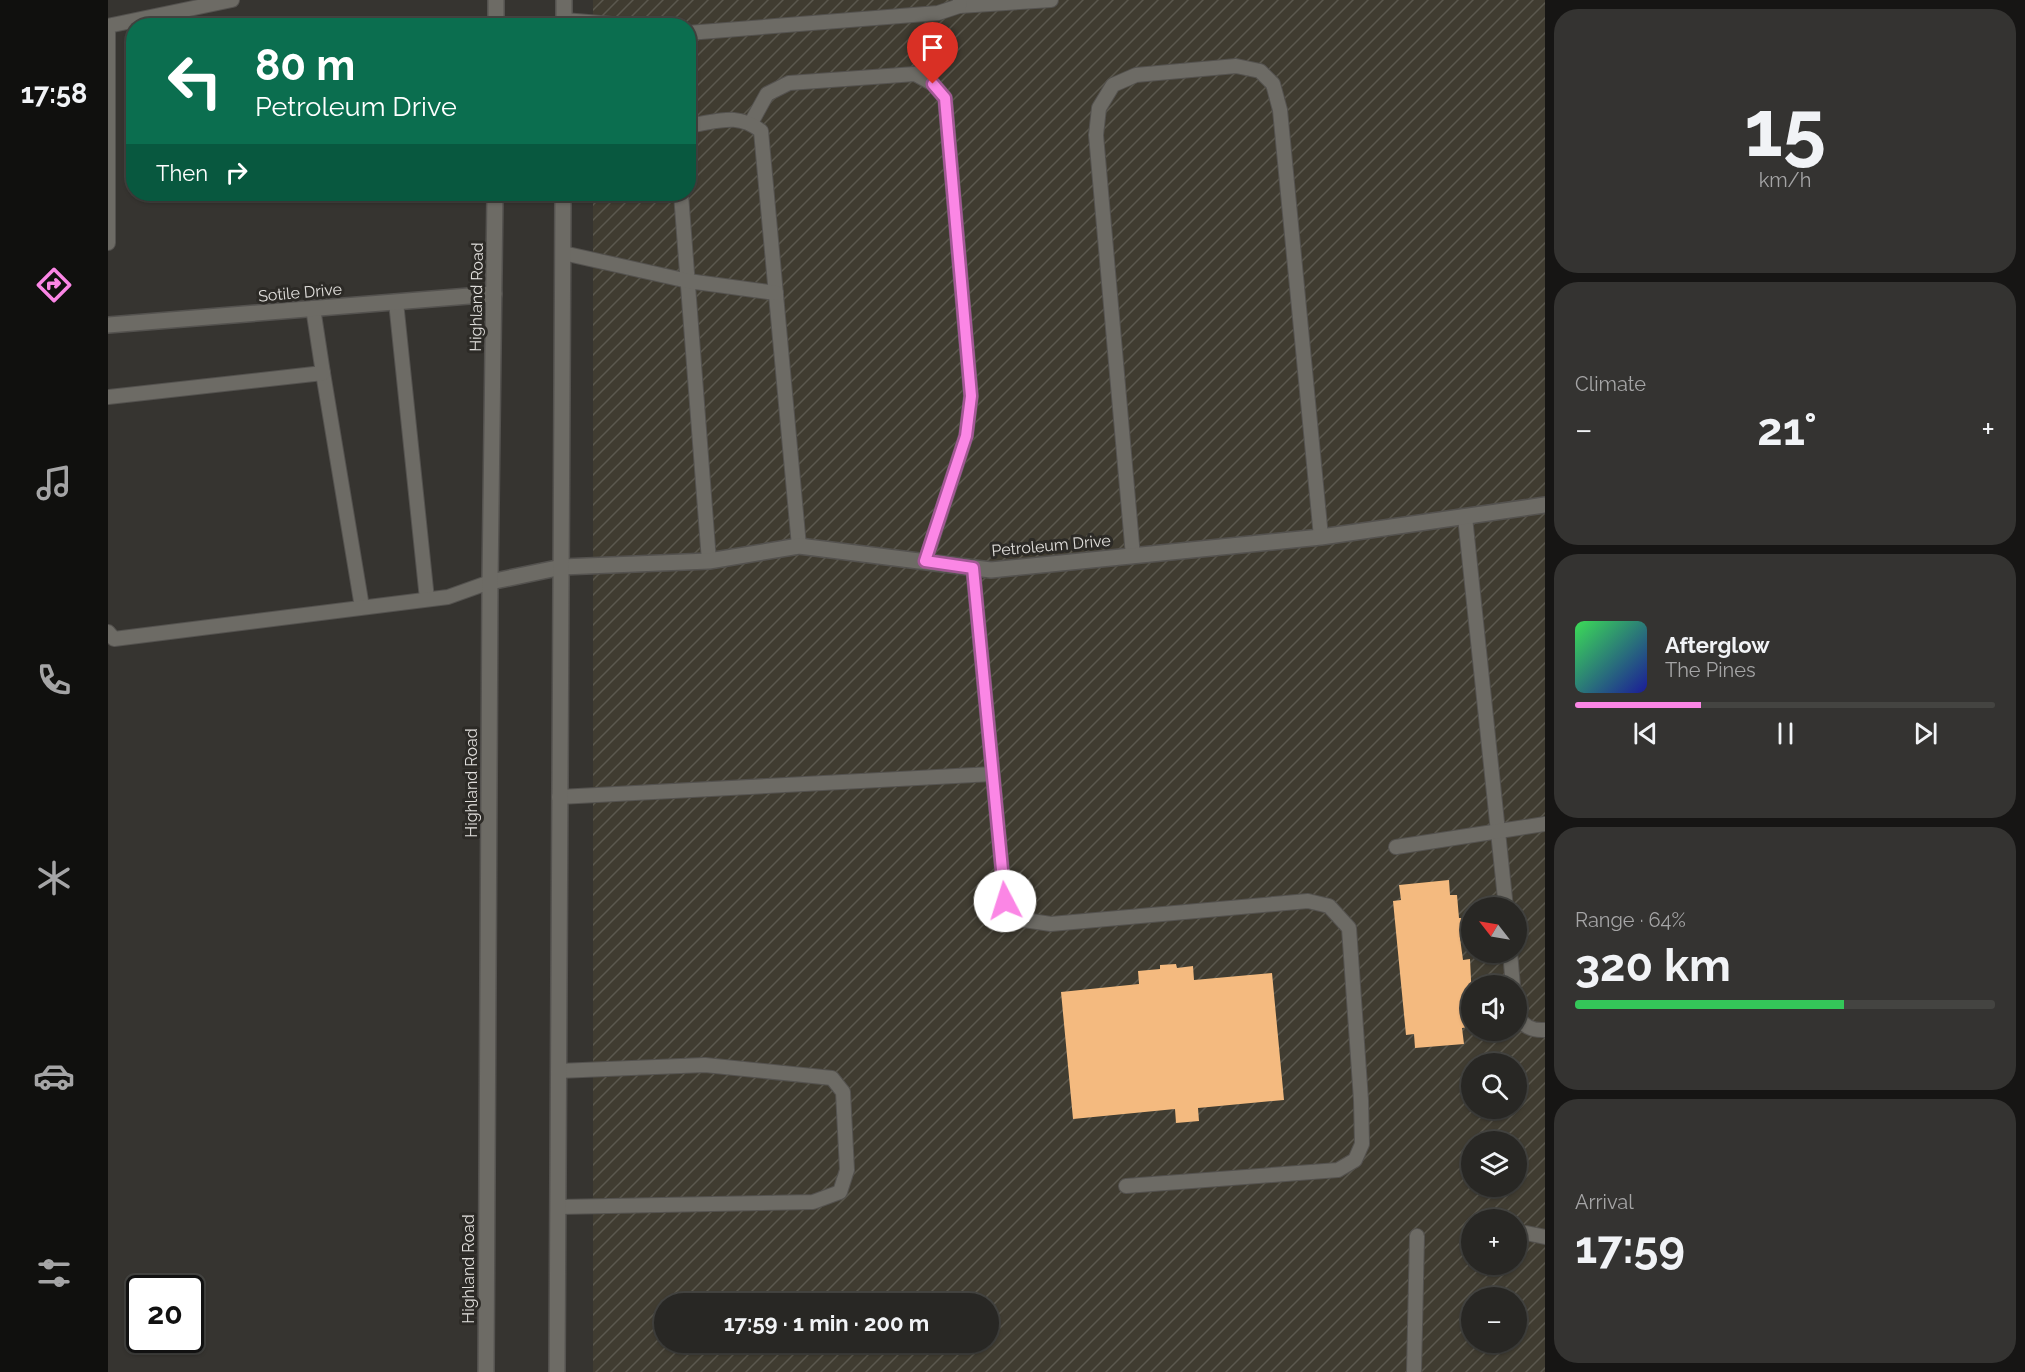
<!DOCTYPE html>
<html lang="en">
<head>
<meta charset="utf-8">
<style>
	body { margin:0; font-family:Raleway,sans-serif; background:#343331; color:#f1f3f6; height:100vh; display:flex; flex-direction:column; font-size:22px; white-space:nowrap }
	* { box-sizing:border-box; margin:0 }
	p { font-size:20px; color:#a5a5a6 }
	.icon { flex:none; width:33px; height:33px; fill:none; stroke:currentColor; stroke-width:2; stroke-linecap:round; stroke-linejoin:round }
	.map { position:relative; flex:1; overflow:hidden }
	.side { display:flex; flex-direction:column; gap:9px; padding:9px; background:#161514; width:480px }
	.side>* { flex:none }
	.hud { position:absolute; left:18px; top:18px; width:570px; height:183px; border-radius:24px; box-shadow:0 2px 4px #0004,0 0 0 2px #444441; background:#0b6e4f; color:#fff; overflow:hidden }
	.needle { width:39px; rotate:301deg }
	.tools { position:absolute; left:1353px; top:897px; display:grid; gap:12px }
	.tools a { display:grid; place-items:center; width:66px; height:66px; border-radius:50%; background:#282724; box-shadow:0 2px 4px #0004,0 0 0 2px #444441; font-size:30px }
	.speed { position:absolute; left:18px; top:1275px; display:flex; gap:12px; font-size:30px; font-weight:700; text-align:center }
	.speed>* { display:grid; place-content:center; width:78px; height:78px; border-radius:50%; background:#282724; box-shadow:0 2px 4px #0004,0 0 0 2px #444441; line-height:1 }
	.speed .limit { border:3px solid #111; border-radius:9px; background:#fff; color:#111 }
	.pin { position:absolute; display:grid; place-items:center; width:51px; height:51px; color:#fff; margin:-62px -26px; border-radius:50% 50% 50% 0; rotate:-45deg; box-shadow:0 0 6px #0007 }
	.pin .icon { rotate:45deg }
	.me { position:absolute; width:66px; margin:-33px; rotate:355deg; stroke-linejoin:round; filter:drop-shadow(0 0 4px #0008) }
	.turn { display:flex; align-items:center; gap:21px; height:126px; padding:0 30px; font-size:27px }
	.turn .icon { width:78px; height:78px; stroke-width:2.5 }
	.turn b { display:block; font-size:42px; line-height:51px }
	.then { display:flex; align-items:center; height:57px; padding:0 30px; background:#0003; gap:12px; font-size:22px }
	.big { font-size:45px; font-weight:700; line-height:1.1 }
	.side .card { flex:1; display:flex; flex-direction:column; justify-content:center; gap:9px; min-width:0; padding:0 21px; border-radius:24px; background:#343331 }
	.side .dial { align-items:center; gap:0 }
	.dial b { font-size:78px; line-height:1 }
	.song { display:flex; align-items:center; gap:18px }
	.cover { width:72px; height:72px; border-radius:9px; background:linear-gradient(135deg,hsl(130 70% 55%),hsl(240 70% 35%)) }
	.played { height:6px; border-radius:3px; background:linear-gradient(90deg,#fb86e5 30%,#444441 30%) }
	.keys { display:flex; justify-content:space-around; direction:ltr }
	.heat { display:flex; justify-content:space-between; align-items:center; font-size:33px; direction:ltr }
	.charge { height:9px; border-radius:4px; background:linear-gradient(90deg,#34c759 64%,#444441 0) }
	.trip { position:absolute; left:546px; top:1293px; width:345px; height:60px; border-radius:30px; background:#282724; box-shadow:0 2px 4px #0004,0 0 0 2px #444441; font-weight:700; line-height:60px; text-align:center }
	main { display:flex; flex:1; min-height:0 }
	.tabs { display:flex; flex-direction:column; width:108px; justify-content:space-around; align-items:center; background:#10100e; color:#a5a5a6 }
	.tabs .icon { width:42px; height:42px }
	.tabs .on { color:#fb86e5 }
	.tabs b { font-size:27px; color:#f1f3f6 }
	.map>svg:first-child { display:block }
	.industrial { fill:url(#industrial-furrows); fill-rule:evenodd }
	.building { fill:#f4ba7f }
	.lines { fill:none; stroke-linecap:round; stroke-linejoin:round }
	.lane-casing { stroke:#54524f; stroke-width:16 }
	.street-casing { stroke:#54524f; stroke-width:18 }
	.secondary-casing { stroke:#54524f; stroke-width:18 }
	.lane { stroke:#6d6b65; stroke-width:14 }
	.street { stroke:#6d6b65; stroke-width:15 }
	.secondary { stroke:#6d6b65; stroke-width:15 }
	.route-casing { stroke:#a35795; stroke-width:15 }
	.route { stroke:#fb86e5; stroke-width:10 }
	.labels { text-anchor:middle; stroke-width:6; stroke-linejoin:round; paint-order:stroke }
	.street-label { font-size:16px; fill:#e0dedb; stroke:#2c2a26 }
</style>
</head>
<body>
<main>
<nav class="tabs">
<b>17:58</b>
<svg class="icon on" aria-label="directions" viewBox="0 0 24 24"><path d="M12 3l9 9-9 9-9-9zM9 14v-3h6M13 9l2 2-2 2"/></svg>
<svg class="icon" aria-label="music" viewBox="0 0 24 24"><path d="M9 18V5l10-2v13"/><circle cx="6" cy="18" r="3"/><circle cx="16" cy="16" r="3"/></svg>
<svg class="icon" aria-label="phone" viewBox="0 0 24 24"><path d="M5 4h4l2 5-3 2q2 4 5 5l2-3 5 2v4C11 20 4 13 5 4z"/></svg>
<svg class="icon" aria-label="climate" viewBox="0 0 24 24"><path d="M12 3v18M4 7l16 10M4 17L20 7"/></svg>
<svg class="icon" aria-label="car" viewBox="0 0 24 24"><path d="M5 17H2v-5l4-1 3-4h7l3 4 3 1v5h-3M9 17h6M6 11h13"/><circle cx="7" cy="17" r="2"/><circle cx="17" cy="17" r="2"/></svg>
<svg class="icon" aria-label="filters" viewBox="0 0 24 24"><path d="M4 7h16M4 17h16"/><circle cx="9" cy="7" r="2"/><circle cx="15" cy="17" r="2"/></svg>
</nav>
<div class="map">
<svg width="1437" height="1372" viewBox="0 0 1437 1372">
	<defs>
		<pattern id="industrial-furrows" width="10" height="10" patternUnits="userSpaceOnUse" patternTransform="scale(1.5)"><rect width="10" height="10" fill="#403c31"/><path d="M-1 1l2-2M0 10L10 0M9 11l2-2" fill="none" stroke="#5b584e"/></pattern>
	</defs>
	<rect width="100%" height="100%" fill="#363430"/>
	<!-- industrial -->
	<path class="industrial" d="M485 0H1437V1372H485V194H580V26L485 25ZM1364 908H1408V952H1364ZM1364 986H1408V1030H1364ZM1364 1064H1408V1108H1364ZM1364 1142H1408V1186H1364ZM1364 1220H1408V1264H1364ZM1364 1298H1408V1342H1364ZM556 1304H880V1342H556Z"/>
	<!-- building -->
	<g class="building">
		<path d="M1341 880 1342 895H1349L1351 918H1355L1357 937 1352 938 1355 960 1362 959 1364 1001H1358L1361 1027 1354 1028 1356 1044 1307 1048 1306 1034 1298 1035 1285 901 1293 900 1291 885Z"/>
		<path d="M1068 964 1069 968 1085 966 1086 980 1164 973 1176 1100 1090 1108 1091 1121 1068 1123 1067 1109 965 1119 953 992 1031 984 1030 971 1052 969V965Z"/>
	</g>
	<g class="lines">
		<defs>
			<g id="lane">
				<path d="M851 6 943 0"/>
				<path d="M456 20 528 26"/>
				<path d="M580 33 830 13 851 6 852 0"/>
				<path d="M643 123 659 94 681 83 807 74 825 84 837 98 863 396 858 436 817 562"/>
				<path d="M580 128 585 125C612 121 630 113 653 131L691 546"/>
				<path d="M573 194 601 561"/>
				<path d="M0 243V26L124 0"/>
				<path d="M455 253 580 281 668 293"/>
				<path d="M288 302 319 599"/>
				<path d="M215 373 254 607"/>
				<path d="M0 397 215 373 205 308"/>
				<path d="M1357 517 1398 908"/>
				<path d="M1025 556 988 135 991 108 1005 85 1028 75 1128 66 1152 71 1165 84 1172 110 1213 537"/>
				<path d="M865 568 897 901 916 920 943 924 1200 901 1221 906 1241 928 1253 1100 1254 1144 1247 1160 1230 1170 1018 1186"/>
				<path d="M0 632 6 639 340 597 382 582"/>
				<path d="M451 797 885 774"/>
				<path d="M1288 847 1437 824"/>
				<path d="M1402 952 1405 986"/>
				<path d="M1408 1015C1416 1026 1423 1031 1437 1030"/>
				<path d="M450 1207 705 1202 732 1192 739 1170 735 1092 724 1078 597 1065 450 1071"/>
				<path d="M1418 1233 1437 1237"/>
				<path d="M1306 1372 1309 1236"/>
			</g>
			<g id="street">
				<path d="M0 325 386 294"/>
				<path d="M382 582 454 567 601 561 691 546 883 570 1213 537 1437 505"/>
			</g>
			<g id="secondary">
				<path d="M456 0V26"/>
				<path d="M388 26V0"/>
				<path d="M378 1372 382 582 387 194"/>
				<path d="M449 1372 455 194"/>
			</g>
		</defs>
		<!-- lane casing -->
		<use href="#lane" class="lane-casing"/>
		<!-- street casing -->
		<use href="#street" class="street-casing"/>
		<!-- secondary casing -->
		<use href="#secondary" class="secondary-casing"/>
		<!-- lane -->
		<use href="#lane" class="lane"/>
		<!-- street -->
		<use href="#street" class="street"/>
		<!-- secondary -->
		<use href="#secondary" class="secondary"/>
	</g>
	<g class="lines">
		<defs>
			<path id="route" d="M825 84 837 98 863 396 858 436 817 561 865 568 897 901"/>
		</defs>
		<!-- route casing -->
		<use href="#route" class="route-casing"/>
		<!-- route -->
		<use href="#route" class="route"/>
	</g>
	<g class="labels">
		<!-- street labels -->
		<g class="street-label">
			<text transform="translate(192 292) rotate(-5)" y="6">Sotile Drive</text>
			<text transform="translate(368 297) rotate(-89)" y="6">Highland Road</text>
			<text transform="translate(943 545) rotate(-5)" y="6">Petroleum Drive</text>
			<text transform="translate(363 783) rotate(-90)" y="6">Highland Road</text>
			<text transform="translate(360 1269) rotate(-90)" y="6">Highland Road</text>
		</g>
	</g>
</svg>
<div class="tools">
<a><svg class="needle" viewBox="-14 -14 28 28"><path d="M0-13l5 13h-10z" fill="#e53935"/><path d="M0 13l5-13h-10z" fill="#a5a5a6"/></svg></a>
<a><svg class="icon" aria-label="sound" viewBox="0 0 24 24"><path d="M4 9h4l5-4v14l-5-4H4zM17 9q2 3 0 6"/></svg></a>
<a><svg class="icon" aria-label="search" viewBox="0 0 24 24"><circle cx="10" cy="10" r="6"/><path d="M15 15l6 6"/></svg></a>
<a><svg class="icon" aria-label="layers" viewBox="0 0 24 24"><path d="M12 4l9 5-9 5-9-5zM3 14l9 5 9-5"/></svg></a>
<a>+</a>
<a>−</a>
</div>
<div class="speed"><div class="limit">20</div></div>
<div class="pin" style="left:825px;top:84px;background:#d93025"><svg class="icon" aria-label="arrive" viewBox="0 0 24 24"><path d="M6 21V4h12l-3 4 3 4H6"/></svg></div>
<svg class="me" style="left:897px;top:901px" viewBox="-20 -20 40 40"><circle r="19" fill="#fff"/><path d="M0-13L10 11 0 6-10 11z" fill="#fb86e5"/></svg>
<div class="trip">17:59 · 1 min · 200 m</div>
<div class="hud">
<div class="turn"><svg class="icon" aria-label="left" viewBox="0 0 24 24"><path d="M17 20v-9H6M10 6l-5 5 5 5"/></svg><div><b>80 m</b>Petroleum Drive</div></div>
<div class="then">Then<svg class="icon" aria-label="right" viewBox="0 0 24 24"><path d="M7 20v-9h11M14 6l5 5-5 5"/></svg></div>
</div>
</div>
<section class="side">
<div class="card dial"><b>15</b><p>km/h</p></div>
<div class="card"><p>Climate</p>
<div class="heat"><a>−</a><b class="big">21°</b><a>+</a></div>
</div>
<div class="card">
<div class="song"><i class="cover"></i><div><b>Afterglow</b><p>The Pines</p></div></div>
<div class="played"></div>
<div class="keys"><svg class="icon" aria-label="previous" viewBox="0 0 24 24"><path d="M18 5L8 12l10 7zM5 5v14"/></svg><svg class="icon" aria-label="pause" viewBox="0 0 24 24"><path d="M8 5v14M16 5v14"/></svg><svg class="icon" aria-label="next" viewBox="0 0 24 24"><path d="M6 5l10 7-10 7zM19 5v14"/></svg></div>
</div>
<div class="card"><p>Range · 64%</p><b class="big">320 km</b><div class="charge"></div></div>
<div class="card"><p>Arrival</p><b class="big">17:59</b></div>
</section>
</main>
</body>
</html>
